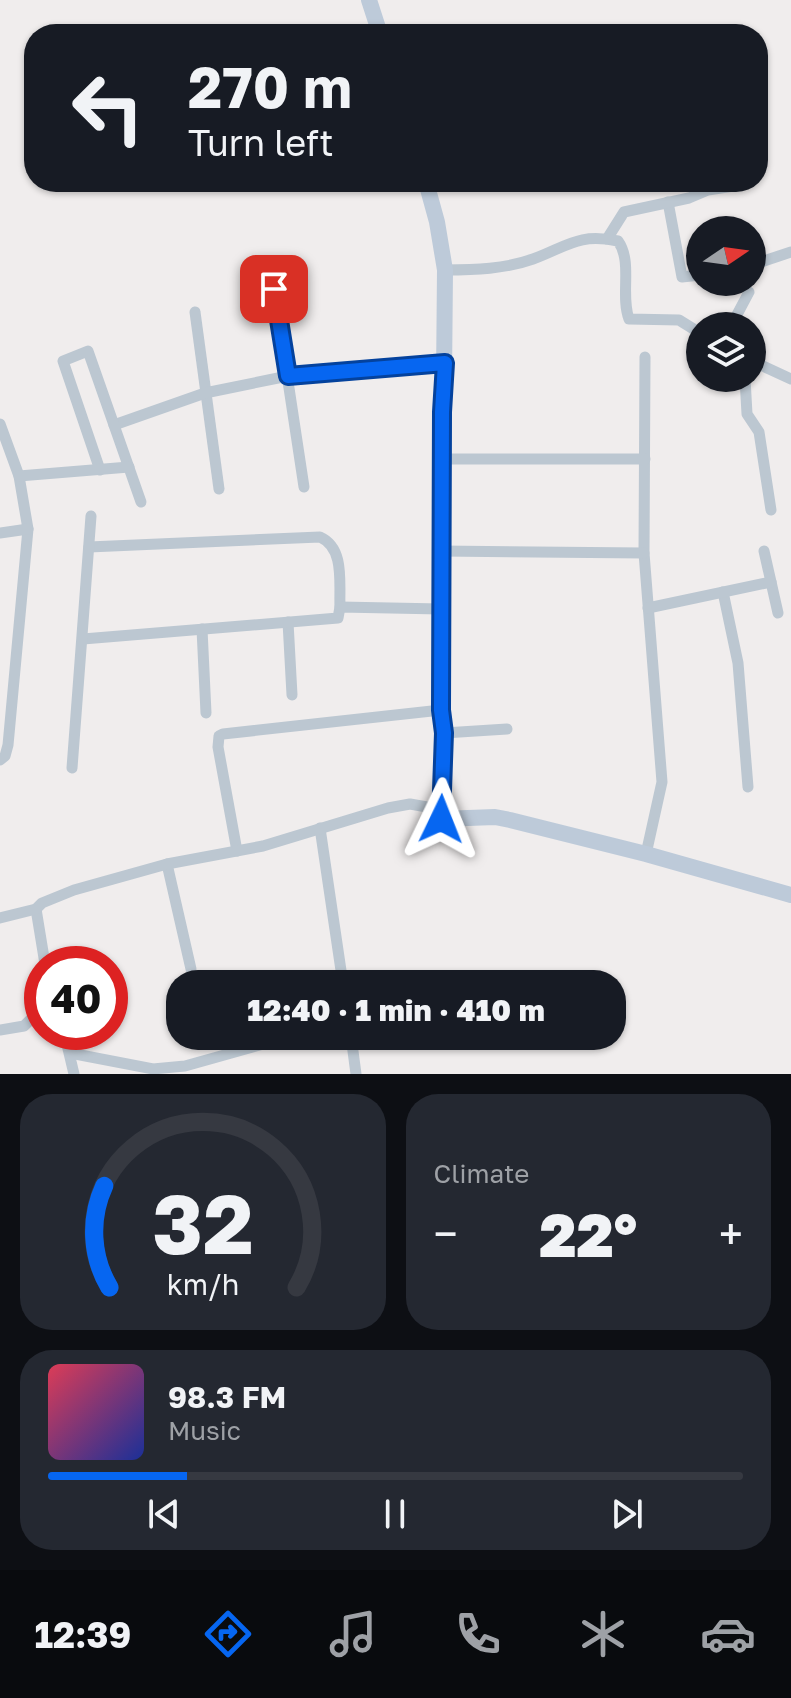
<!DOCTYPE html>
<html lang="en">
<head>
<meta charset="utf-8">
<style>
	body { margin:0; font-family:"Golos Text",sans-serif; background:#242831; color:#f1f3f6; height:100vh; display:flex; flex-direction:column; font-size:30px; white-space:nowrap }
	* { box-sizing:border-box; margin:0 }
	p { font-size:26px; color:#9ea1a6 }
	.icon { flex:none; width:44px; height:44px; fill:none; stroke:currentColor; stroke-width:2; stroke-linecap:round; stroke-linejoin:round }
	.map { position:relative; height:1074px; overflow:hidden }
	.side { display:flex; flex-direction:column; gap:20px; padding:20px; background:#0d0f14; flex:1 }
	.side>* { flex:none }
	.top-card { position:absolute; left:24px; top:24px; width:744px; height:168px; border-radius:32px; box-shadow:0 2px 6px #0004; background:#171b24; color:#f1f3f6; overflow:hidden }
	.needle { width:52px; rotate:77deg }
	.fabs { position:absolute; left:686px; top:216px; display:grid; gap:16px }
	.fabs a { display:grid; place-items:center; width:80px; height:80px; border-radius:50%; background:#171b24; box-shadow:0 2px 6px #0004; font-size:40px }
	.speed { position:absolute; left:24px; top:946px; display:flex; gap:16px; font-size:40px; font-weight:700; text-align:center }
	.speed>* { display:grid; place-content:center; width:104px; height:104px; border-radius:50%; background:#171b24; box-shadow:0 2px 6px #0004; line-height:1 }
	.speed .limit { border:12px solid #d22; background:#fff; color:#111 }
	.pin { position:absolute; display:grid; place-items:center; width:68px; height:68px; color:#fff; margin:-34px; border-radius:16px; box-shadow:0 4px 12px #0006 }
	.me { position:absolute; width:88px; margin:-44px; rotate:2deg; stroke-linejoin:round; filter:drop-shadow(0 0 6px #0008) }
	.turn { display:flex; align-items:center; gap:28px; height:168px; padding:0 32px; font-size:36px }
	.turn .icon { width:104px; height:104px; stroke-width:2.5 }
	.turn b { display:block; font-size:56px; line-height:68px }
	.big { font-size:60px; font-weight:800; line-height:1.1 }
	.side .widget { flex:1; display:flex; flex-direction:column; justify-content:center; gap:12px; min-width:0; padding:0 28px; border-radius:32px; background:#242831 }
	.side .dial { align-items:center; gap:0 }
	.dial svg { height:208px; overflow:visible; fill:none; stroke:#363941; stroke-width:7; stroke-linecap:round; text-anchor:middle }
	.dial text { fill:#f1f3f6; stroke:none }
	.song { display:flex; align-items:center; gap:24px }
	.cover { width:96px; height:96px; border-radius:12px; background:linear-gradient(135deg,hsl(350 70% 55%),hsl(230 70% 35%)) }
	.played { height:8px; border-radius:4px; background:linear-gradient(90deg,#0666f1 20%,#363941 20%) }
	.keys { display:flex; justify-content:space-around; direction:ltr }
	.heat { display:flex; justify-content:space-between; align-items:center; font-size:44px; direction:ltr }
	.side .tiles { flex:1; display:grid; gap:20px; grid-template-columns:1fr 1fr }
	.widget:last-child { grid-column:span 2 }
	.trip { position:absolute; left:166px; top:970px; width:460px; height:80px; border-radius:32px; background:#171b24; box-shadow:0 2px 6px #0004; font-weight:800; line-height:80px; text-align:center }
	.tabs { display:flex; height:128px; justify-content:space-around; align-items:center; background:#090b0e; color:#9ea1a6 }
	.tabs .icon { width:56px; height:56px }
	.tabs .current { color:#0666f1 }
	.tabs b { font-size:36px; color:#f1f3f6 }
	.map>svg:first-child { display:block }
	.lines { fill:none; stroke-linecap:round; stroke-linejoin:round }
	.street { stroke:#bcc7d1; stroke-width:11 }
	.secondary { stroke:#bdcad9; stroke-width:16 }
	.route-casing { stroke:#04429d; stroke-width:20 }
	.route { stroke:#0666f1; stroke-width:14 }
</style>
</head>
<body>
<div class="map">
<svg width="791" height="1074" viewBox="0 0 791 1074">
	<rect width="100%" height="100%" fill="#f0eded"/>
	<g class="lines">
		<!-- street -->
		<g class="street">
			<path d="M668 202 682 277 700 275"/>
			<path d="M607 239 624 212 689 198 708 190 740 185"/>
			<path d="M752 265 791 252"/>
			<path d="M445 270C475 270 505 269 533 259 568 246 578 233 618 241 633 262 620 295 629 319L679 320 700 333"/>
			<path d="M274 289 304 487"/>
			<path d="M195 312 219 489"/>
			<path d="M731 326 749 292"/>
			<path d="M645 357 644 553 662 782 646 854"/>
			<path d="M752 361 791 379"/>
			<path d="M745 378 747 414 759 432 771 510"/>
			<path d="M0 424 19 476 28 529 8 745 5 756 0 760"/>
			<path d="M114 425 205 393 288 376 445 363"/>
			<path d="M442 459H645"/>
			<path d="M100 470 63 361 88 351 141 502"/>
			<path d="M19 476 129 467"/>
			<path d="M0 533 28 529"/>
			<path d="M89 547 320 537C345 548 339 583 340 607"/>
			<path d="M441 551 644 553"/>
			<path d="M764 551 778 613"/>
			<path d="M723 592 738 663 748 787"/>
			<path d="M648 608 771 582"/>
			<path d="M288 622 292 695"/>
			<path d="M202 629 206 713"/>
			<path d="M83 639 338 618 340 607 441 609"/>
			<path d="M444 733 507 729"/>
			<path d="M72 768 91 516"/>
			<path d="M320 828 343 984"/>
			<path d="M237 851 218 747 219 736 223 734 441 710"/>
			<path d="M167 864 191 969"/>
			<path d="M36 909 45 964"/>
			<path d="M0 918 36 909 42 903 74 890 167 864 263 846 388 808 410 804 427 807 441 819"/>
			<path d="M0 1030 24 1026 36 1014 42 1012"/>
			<path d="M64 1032 74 1074"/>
			<path d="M351 1036 356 1074"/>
			<path d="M70 1053 153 1069 185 1066 292 1036"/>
		</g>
		<!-- secondary -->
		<g class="secondary">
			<path d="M369 0 380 34"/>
			<path d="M426 182 437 222 445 270 441 710 444 733 441 819 495 817 510 820 646 854 791 895"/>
		</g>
	</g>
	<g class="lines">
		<defs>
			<path id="route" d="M274 289 288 376 445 363 442 412 441 710 444 733 441 819"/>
		</defs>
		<!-- route casing -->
		<use href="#route" class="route-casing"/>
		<!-- route -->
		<use href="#route" class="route"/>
	</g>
</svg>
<div class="fabs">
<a><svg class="needle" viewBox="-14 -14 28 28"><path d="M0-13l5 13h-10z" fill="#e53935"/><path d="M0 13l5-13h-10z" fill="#9ea1a6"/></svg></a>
<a><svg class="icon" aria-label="layers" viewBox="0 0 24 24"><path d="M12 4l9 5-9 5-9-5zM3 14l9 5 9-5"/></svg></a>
</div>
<div class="speed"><div class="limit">40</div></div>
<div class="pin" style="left:274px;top:289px;background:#d93025"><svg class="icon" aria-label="arrive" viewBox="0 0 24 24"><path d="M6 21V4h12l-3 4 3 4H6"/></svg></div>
<svg class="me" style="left:441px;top:819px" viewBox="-20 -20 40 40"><path d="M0-17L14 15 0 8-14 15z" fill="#0666f1" stroke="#fff" stroke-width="4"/></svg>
<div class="trip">12:40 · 1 min · 410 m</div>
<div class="top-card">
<div class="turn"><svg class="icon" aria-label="left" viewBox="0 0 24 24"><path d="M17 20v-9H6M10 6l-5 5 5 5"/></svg><div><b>270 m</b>Turn left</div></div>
</div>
</div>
<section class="side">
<div class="tiles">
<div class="widget dial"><svg viewBox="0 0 100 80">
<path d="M14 69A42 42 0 1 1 86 69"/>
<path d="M14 69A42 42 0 0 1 12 30" stroke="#0666f1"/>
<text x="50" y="56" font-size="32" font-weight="700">32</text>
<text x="50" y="72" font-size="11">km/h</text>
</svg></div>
<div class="widget"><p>Climate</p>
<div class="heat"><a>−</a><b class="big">22°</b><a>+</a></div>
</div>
<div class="widget">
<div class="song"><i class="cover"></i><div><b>98.3 FM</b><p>Music</p></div></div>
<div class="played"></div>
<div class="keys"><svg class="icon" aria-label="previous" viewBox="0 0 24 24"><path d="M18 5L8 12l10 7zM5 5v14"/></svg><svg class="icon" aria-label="pause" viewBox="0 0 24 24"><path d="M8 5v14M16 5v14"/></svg><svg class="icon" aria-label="next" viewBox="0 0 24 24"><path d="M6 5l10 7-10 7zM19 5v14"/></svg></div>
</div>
</div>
</section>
<nav class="tabs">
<b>12:39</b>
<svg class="icon current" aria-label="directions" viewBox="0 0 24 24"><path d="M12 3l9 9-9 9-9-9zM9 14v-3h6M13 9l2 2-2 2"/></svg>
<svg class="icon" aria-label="music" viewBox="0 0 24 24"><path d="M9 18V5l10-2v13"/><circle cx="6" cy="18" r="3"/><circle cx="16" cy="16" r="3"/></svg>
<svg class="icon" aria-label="phone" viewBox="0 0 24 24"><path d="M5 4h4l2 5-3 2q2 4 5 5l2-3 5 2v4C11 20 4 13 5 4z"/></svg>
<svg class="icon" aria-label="climate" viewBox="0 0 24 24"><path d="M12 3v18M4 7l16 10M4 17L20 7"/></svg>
<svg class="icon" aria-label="car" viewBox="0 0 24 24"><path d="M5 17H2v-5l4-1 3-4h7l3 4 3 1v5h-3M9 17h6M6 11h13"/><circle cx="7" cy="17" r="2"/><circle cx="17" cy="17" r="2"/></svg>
</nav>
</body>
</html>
